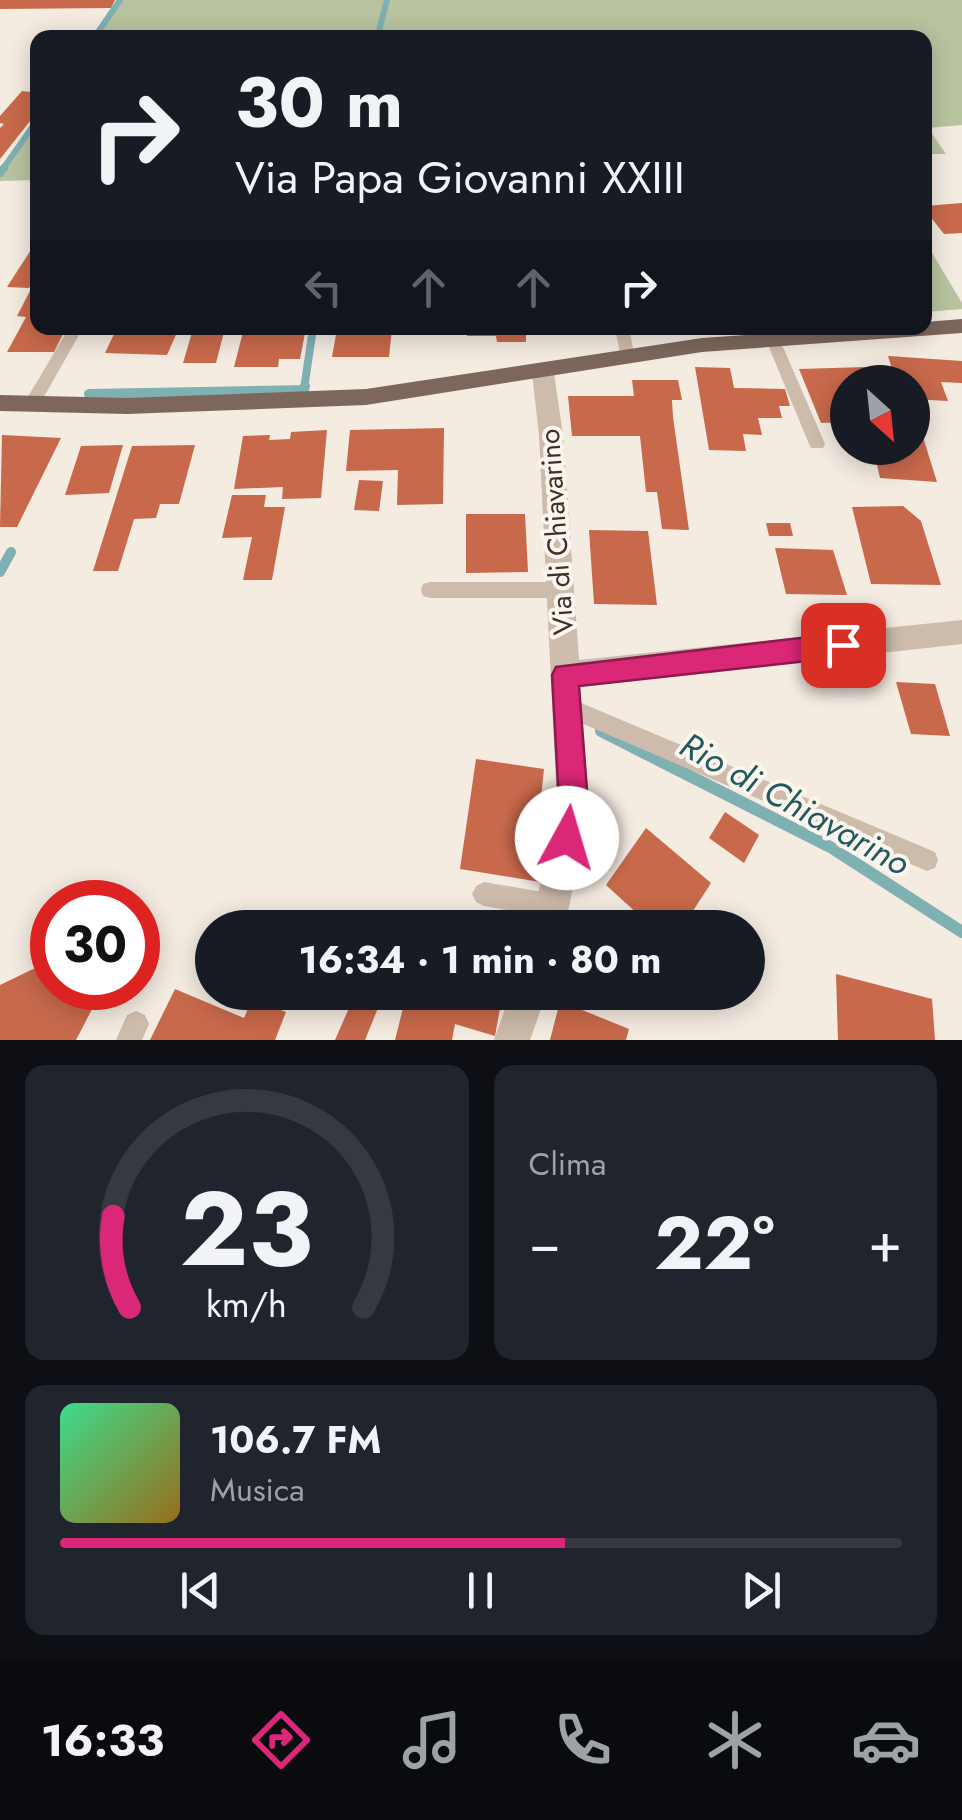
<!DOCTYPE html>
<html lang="it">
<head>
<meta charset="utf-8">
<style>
	body { margin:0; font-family:Jost,sans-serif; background:#20242c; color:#f1f3f6; height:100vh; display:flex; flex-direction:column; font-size:38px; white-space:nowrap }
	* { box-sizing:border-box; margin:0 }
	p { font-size:32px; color:#9ea1a6 }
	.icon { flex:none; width:55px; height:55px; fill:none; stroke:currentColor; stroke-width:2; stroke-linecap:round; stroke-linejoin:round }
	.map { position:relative; height:1040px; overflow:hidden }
	.sheet { display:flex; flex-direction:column; gap:25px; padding:25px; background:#0d0f14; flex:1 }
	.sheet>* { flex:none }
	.banner { position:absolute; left:30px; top:30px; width:902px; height:305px; border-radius:20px; box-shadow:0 5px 25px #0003; background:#171b24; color:#f1f3f6; overflow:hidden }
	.needle { width:65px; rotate:153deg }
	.buttons { position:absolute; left:830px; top:365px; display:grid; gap:20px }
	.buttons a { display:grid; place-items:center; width:100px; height:100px; border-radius:50%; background:#171b24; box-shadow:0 5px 25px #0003; font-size:50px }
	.speed { position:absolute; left:30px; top:880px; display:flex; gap:20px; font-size:50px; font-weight:700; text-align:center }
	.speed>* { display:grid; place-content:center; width:130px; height:130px; border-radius:50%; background:#171b24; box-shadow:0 5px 25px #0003; line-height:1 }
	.speed .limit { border:15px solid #d22; background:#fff; color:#111 }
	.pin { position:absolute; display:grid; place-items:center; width:85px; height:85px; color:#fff; margin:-42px; border-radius:20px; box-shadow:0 5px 15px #0006 }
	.me { position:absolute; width:110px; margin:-55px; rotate:6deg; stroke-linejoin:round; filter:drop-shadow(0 0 8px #0008) }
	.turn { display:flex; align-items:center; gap:35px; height:210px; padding:0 40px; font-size:45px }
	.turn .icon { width:130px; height:130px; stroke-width:2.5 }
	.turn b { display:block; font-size:70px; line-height:85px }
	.lanes { display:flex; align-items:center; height:95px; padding:0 40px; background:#0003; justify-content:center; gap:50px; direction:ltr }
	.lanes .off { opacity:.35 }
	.big { font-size:75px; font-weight:700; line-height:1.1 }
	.sheet .widget { flex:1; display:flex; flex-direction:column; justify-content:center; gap:15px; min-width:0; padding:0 35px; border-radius:20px; background:#20242c }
	.sheet .dial { align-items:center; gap:0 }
	.dial svg { height:260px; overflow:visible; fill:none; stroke:#363941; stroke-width:7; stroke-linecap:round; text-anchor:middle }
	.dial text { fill:#f1f3f6; stroke:none }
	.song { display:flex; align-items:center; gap:30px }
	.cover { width:120px; height:120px; border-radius:15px; background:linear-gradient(135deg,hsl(150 70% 55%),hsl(40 70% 35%)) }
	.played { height:10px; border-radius:5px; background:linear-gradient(90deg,#db2777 60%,#363941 60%) }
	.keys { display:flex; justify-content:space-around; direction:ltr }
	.heat { display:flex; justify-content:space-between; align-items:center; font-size:55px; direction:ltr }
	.sheet .tiles { flex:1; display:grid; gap:25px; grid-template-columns:1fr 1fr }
	.widget:last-child { grid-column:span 2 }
	.trip { position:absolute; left:195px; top:910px; width:570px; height:100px; border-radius:50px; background:#171b24; box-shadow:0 5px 25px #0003; font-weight:700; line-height:100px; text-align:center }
	.menu { display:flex; height:160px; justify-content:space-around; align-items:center; background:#090b0e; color:#9ea1a6 }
	.menu .icon { width:70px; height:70px }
	.menu .on { color:#db2777 }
	.menu b { font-size:45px; color:#f1f3f6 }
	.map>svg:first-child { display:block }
	.green { fill:#b8c4a0 }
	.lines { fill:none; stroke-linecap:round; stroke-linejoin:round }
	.stream-far3 { stroke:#7fb0b2; stroke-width:6 }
	.stream-far2 { stroke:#7fb0b2; stroke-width:8 }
	.stream-far1 { stroke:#7fb0b2; stroke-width:10 }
	.stream { stroke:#7fb0b2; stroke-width:12 }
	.building { fill:#c8694b }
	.lane { fill:#cdbbac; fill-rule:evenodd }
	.street { fill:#cdbbac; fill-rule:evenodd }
	.primary { fill:#7d675c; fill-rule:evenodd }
	.route { fill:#db2777; stroke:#8e194d; stroke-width:2.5 }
	.labels { text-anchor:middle; stroke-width:8; stroke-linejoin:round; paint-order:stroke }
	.street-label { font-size:28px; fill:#3b302b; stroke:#fbf5ee }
	.near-water-label { font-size:35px; font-style:italic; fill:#1f5a5e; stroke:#fbf5ee }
</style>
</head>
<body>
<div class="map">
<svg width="962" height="1040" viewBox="0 0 962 1040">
	<rect width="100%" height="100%" fill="#f4ebe1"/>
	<!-- green -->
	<g class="green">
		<path d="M118 0H962V125L928 128 946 154H925V38L95 37Z"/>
		<path d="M37 124V180L0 181V177Z"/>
		<path d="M925 241 962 303V309L925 312Z"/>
	</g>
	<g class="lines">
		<!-- stream-far3 -->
		<g class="stream-far3">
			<path d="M94 38 120 0"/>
			<path d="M377 38 387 0"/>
			<path d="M2 170 38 119"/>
		</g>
		<!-- stream-far2 -->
		<g class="stream-far2">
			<path d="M0 173 4 168"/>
			<path d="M304 389 313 328"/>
		</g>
		<!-- stream-far1 -->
		<g class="stream-far1">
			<path d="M89 394 304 390 305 386"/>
			<path d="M0 572 11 552"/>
		</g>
		<!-- stream -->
		<path class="stream" d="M601 731 832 848 962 932"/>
	</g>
	<!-- building -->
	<g class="building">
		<path d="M0 0H115L111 8 0 9Z"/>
		<path d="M38 83V111L0 159V128L4 124 0 123V116L22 91 31 92Z"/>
		<path d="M962 203V233L944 234 925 210V206Z"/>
		<path d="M38 239V273L29 288 7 287Z"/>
		<path d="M31 289H38V328H66L54 352H7L26 317 17 316Z"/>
		<path d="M117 328H179L167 355 105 353Z"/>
		<path d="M225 328 216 363H183L193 329Z"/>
		<path d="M244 328H306L300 359H279L278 367H234Z"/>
		<path d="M467 328H526V342H497L496 336H467Z"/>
		<path d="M337 329H392L389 357H332Z"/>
		<path d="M888 356 962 361V383L941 382 948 401 912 399V382H896Z"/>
		<path d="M695 367 730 368 734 388 785 389 790 406H779L782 418H758L762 435 743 434 746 451 709 450Z"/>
		<path d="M866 367 873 382H848V422L821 423 799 369Z"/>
		<path d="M632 380H678L682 400H672L673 417 689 530 662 529 657 492H646L640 436H572L568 396H634Z"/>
		<path d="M913 405 937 482 880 478 873 448H912Z"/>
		<path d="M444 428 443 504 397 505 398 470 346 471 350 430Z"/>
		<path d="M327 430 321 498 282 499 283 487 234 489 243 436 270 435 269 440 290 439 291 432Z"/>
		<path d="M2 435 61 438 17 527H0Z"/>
		<path d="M123 445 109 493 65 495 81 446Z"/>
		<path d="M195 445 179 504H160L156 518 134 519 118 571H93L132 446Z"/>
		<path d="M359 480 383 481 379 511 354 510Z"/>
		<path d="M232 495H266L264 507H285L272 580H243L252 537 222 538Z"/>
		<path d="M903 506 921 521 941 585 871 584 852 507Z"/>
		<path d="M466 514H525L528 572 466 573Z"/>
		<path d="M766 523H790L793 536H769Z"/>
		<path d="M589 530 648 531 657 605 594 604Z"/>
		<path d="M775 548 833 550 847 595 786 594Z"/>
		<path d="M896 682 935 684 950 736 911 734Z"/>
		<path d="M476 759 544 769 538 826 557 828 553 884 460 869Z"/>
		<path d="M725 812 759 835 744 863 709 838Z"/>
		<path d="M646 828 711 883 682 928H653L606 885Z"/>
		<path d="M52 960V988H103L76 1040H0V985Z"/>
		<path d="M836 974 932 999 935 1040H838Z"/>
		<path d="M175 989 244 1018 252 999 286 1012 275 1040H150Z"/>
		<path d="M356 992 380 1003 365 1040H335Z"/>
		<path d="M407 992H503L495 1036 455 1024 452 1040H395Z"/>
		<path d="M560 1001 629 1029 626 1040H550Z"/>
	</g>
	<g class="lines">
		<!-- lane -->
		<g class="lane">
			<path d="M69 328H83L37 409H25L23 405Z"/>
			<path d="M615 328H629L635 358 633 362 628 363 621 358Z"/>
			<path d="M773 335 780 340 825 444 823 448H811L809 444 766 340Z"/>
			<path d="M430 582H560L567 584 569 590 567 596 560 598H430L423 596 421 590 423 584Z"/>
			<path d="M567 697 935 852 938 860 935 868 927 871 560 714 557 707 560 700Z"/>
			<path d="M484 882 554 894 562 898 566 906 562 914 554 918 484 906 476 902 472 894 476 886Z"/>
			<path d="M136 1011 145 1015 149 1024 142 1040H116L127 1015Z"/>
		</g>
		<!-- street -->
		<g class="street">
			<path d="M543 365 554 373 563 435 579 660 962 620V644L580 687 589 804 565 928H531L557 804 539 435 532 373Z"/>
			<path d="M511 992H547L530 1040H494Z"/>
		</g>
		<!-- primary -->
		<path class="primary" d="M962 319V333L702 352 366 405 127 414 0 411V395L127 398 366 389 702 338 845 328H925V322Z"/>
	</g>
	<!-- route -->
	<path class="route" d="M843 633 852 637 855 645 852 653 843 657 579 686 588 804 577 849 567 853 557 849 552 838 559 804 552 675 556 667Z"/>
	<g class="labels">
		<!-- street labels -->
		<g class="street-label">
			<text transform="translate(556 532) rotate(-94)" y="10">Via di Chiavarino</text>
		</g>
		<!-- near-water labels -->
		<g class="near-water-label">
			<text transform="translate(795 804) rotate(29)" y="12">Rio di Chiavarino</text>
		</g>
	</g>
</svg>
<div class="buttons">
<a><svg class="needle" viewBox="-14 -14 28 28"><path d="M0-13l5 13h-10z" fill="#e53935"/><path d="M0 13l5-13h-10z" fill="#9ea1a6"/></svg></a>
</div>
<div class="speed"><div class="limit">30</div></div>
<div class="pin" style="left:843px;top:645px;background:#d93025"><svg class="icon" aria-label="arrive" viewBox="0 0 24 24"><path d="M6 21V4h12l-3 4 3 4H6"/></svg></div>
<svg class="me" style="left:567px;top:838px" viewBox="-20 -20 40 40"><circle r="19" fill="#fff"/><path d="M0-13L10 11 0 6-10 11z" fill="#db2777"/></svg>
<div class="trip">16:34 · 1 min · 80 m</div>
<div class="banner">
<div class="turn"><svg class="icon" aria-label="right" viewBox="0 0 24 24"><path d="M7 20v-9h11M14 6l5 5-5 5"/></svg><div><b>30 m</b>Via Papa Giovanni XXIII</div></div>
<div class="lanes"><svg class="icon off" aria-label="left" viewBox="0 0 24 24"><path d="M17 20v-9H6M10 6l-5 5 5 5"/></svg><svg class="icon off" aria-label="ahead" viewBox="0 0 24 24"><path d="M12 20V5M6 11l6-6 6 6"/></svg><svg class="icon off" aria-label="ahead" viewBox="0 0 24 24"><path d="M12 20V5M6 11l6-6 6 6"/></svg><svg class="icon" aria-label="right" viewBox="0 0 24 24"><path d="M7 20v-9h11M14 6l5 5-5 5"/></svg></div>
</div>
</div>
<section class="sheet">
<div class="tiles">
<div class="widget dial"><svg viewBox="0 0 100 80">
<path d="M14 69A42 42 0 1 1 86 69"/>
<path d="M14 69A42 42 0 0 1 9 41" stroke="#db2777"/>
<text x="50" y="56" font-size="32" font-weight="700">23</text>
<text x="50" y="72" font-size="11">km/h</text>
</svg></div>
<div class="widget"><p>Clima</p>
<div class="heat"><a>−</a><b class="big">22°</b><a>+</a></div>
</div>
<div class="widget">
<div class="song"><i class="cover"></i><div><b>106.7 FM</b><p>Musica</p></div></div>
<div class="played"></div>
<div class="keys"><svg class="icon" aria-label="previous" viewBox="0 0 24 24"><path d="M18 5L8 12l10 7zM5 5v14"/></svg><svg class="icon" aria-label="pause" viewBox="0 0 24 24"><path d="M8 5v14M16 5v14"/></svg><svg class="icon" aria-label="next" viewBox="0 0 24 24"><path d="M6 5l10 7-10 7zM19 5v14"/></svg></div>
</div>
</div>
</section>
<nav class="menu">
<b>16:33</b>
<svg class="icon on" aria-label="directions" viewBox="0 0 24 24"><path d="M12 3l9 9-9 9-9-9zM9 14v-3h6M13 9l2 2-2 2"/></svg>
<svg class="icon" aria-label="music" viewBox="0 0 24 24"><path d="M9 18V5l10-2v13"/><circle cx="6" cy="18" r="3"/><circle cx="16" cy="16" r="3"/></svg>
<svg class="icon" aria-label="phone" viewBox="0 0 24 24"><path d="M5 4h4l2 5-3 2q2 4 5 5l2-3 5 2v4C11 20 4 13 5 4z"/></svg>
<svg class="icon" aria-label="climate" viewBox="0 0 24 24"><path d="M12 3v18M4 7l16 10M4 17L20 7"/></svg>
<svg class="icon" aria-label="car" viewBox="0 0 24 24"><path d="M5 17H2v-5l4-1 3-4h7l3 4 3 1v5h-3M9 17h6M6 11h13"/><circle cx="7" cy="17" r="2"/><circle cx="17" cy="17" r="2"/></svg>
</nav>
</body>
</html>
